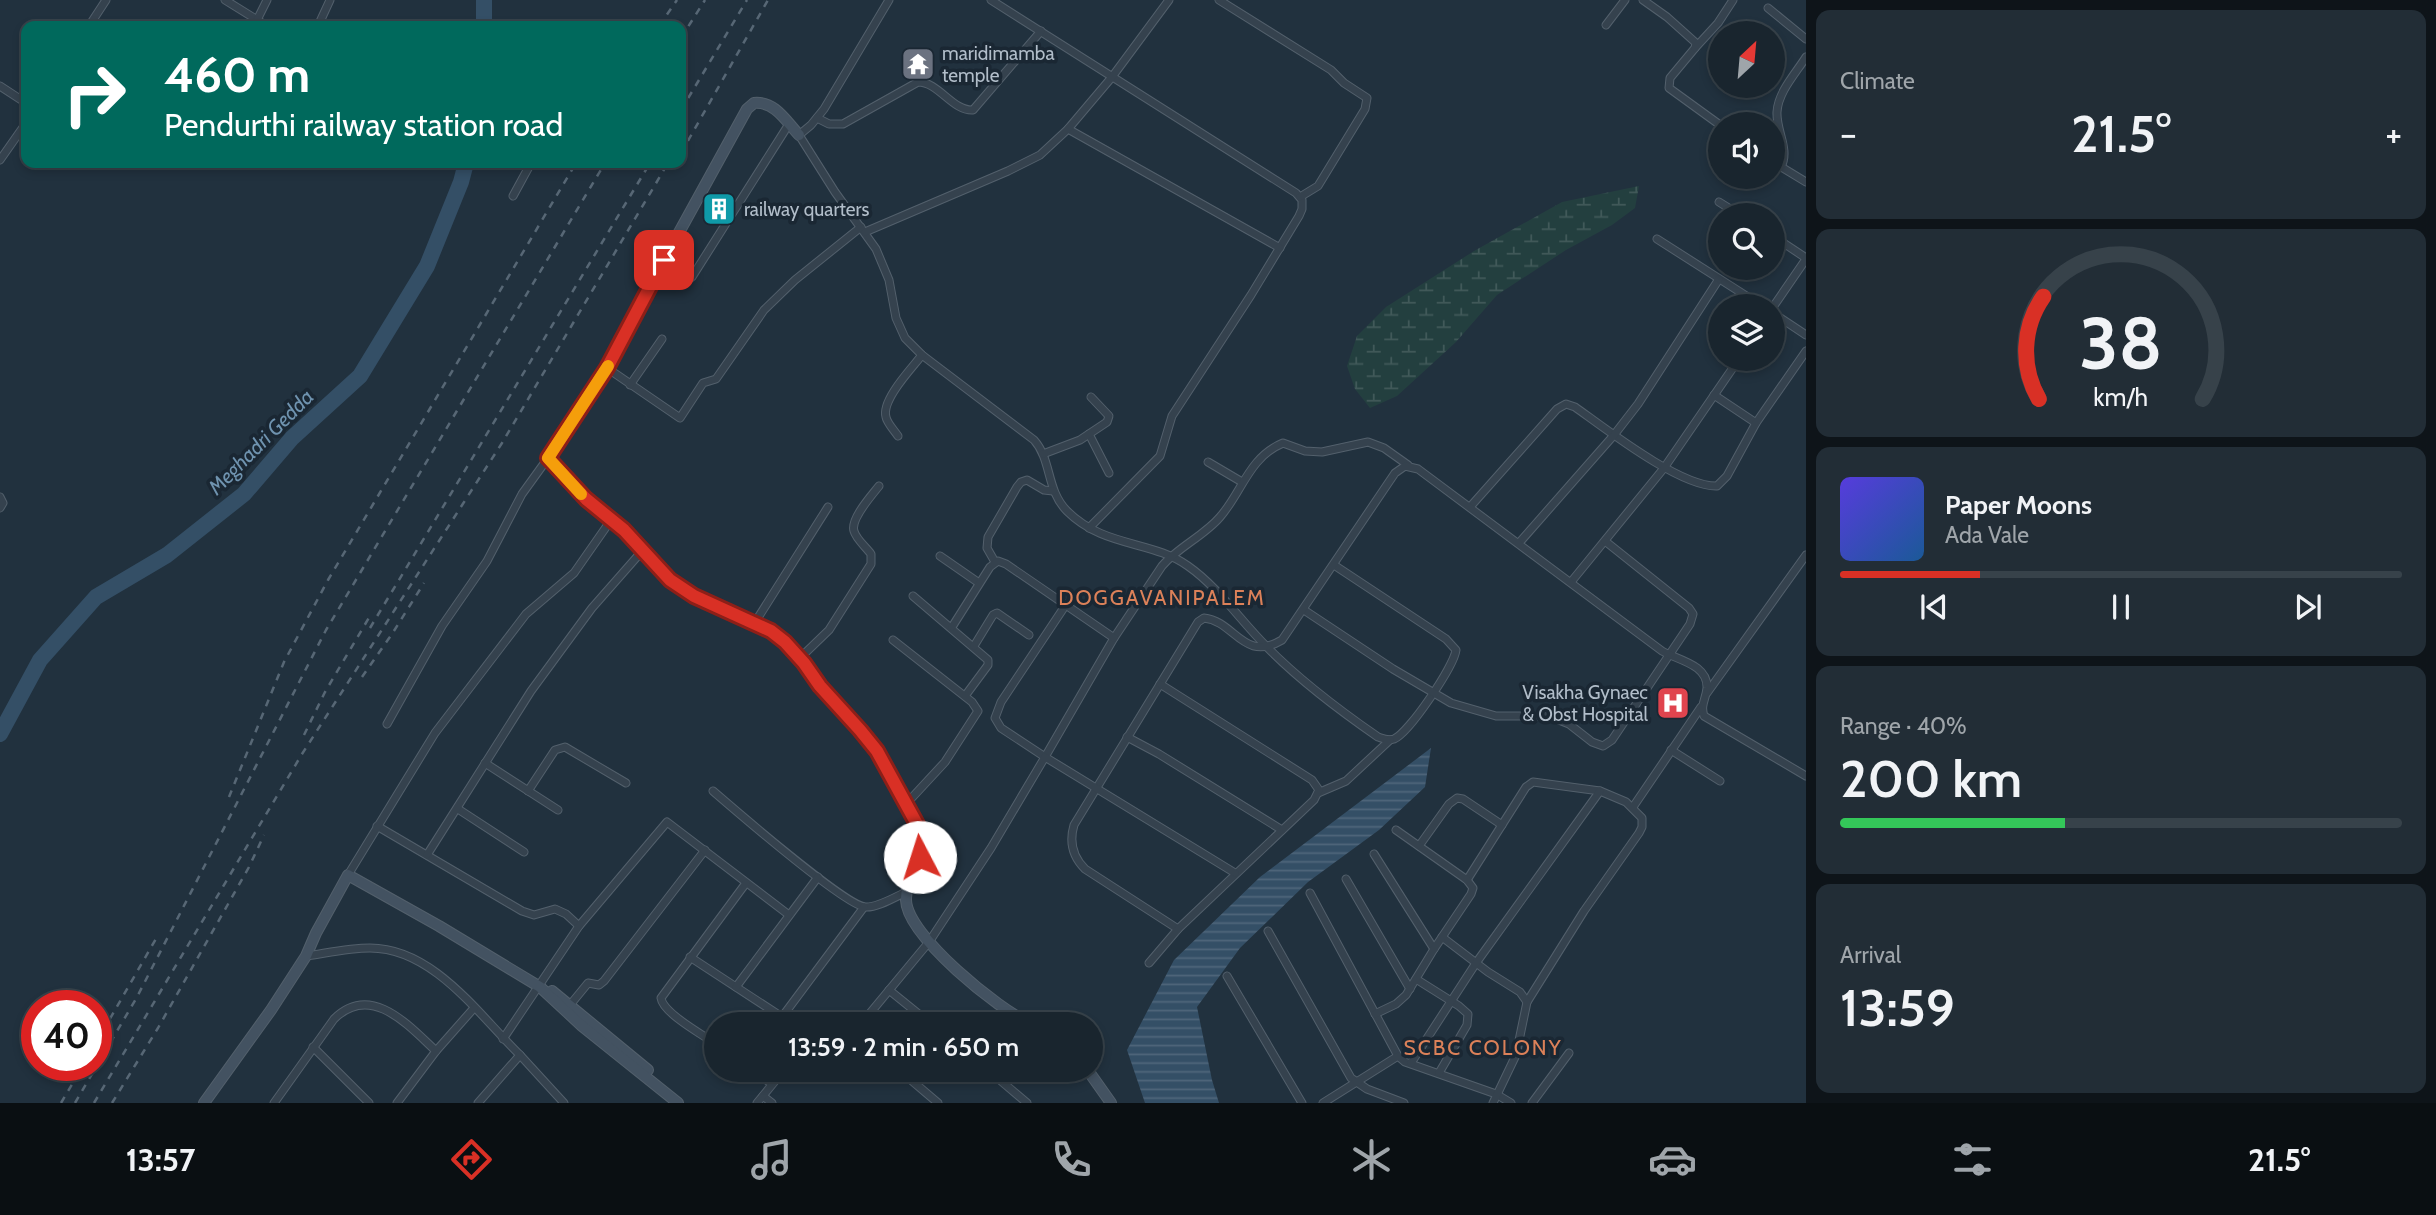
<!DOCTYPE html>
<html lang="en">
<head>
<meta charset="utf-8">
<style>
	body { margin:0; font-family:Cabin,sans-serif; background:#222d36; color:#f1f3f6; height:100vh; display:flex; flex-direction:column; font-size:26px; white-space:nowrap }
	* { box-sizing:border-box; margin:0 }
	p { font-size:23px; color:#9fa5aa }
	.icon { flex:none; width:38px; height:38px; fill:none; stroke:currentColor; stroke-width:2; stroke-linecap:round; stroke-linejoin:round }
	.map { position:relative; flex:1; overflow:hidden }
	.side { display:flex; flex-direction:column; gap:10px; padding:10px; background:#0e1419; width:630px }
	.side>* { flex:none }
	.top-card { position:absolute; left:21px; top:21px; width:665px; height:147px; border-radius:14px; box-shadow:0 4px 10px #0003,0 0 0 2px #37424a; background:#00695c; color:#fff; overflow:hidden }
	.needle { width:46px; rotate:26deg }
	.fabs { position:absolute; left:1708px; top:21px; display:grid; gap:14px }
	.fabs a { display:grid; place-items:center; width:77px; height:77px; border-radius:50%; background:#19252e; box-shadow:0 4px 10px #0003,0 0 0 2px #37424a; font-size:35px }
	.speed { position:absolute; left:21px; top:990px; display:flex; gap:14px; font-size:35px; font-weight:700; text-align:center }
	.speed>* { display:grid; place-content:center; width:91px; height:91px; border-radius:50%; background:#19252e; box-shadow:0 4px 10px #0003,0 0 0 2px #37424a; line-height:1 }
	.speed .limit { border:10px solid #d22; background:#fff; color:#111 }
	.pin { position:absolute; display:grid; place-items:center; width:60px; height:60px; color:#fff; margin:-30px; border-radius:14px; box-shadow:0 4px 10px #0006 }
	.me { position:absolute; width:77px; margin:-38px; rotate:355deg; stroke-linejoin:round; filter:drop-shadow(0 0 5px #0008) }
	.turn { display:flex; align-items:center; gap:24px; height:147px; padding:0 28px; font-size:32px }
	.turn .icon { width:91px; height:91px; stroke-width:2.5 }
	.turn b { display:block; font-size:49px; line-height:60px }
	.big { font-size:52px; font-weight:600; line-height:1.1 }
	.side .widget { flex:1; display:flex; flex-direction:column; justify-content:center; gap:10px; min-width:0; padding:0 24px; border-radius:14px; background:#222d36 }
	.side .dial { align-items:center; gap:0 }
	.dial svg { height:182px; overflow:visible; fill:none; stroke:#37424a; stroke-width:7; stroke-linecap:round; text-anchor:middle }
	.dial text { fill:#f1f3f6; stroke:none }
	.song { display:flex; align-items:center; gap:21px }
	.cover { width:84px; height:84px; border-radius:10px; background:linear-gradient(135deg,hsl(250 70% 55%),hsl(210 70% 35%)) }
	.played { height:7px; border-radius:4px; background:linear-gradient(90deg,#d93025 25%,#37424a 25%) }
	.keys { display:flex; justify-content:space-around; direction:ltr }
	.heat { display:flex; justify-content:space-between; align-items:center; font-size:38px; direction:ltr }
	.charge { height:10px; border-radius:5px; background:linear-gradient(90deg,#34c759 40%,#37424a 0) }
	.trip { position:absolute; left:704px; top:1012px; width:399px; height:70px; border-radius:35px; background:#19252e; box-shadow:0 4px 10px #0003,0 0 0 2px #37424a; font-weight:600; line-height:70px; text-align:center }
	.dock { display:flex; height:112px; justify-content:space-around; align-items:center; background:#0a0f12; color:#9fa5aa }
	.dock .icon { width:49px; height:49px }
	.dock .current { color:#d93025 }
	.dock b { font-size:32px; color:#f1f3f6 }
	main { display:flex; flex:1; min-height:0 }
	.map>svg:first-child { display:block }
	.wetland { fill:url(#wetland-marsh) }
	.water { fill:url(#water-rules) }
	.lines { fill:none; stroke-linecap:round; stroke-linejoin:round }
	.river { stroke:#344f66; stroke-width:16 }
	.street-casing { stroke:#53606c; stroke-width:9 }
	.secondary-casing { stroke:#53606c; stroke-width:12 }
	.street { stroke:#35424e; stroke-width:7 }
	.secondary { stroke:#435261; stroke-width:10 }
	.rail { stroke:#576775; stroke-width:2.5; stroke-dasharray:7 7; stroke-linecap:butt }
	.route-casing { stroke:#8d1f18; stroke-width:18 }
	.route { stroke:#d93025; stroke-width:12 }
	.slow { stroke:#f59e0b; stroke-width:12 }
	.labels { text-anchor:middle; stroke-width:7; stroke-linejoin:round; paint-order:stroke }
	.poi-label { font-size:19px; fill:#b1bdc9; stroke:#1a2733; text-anchor:start }
	.water-label { font-size:21px; font-style:italic; fill:#6f93af; stroke:#1a2733 }
	.neighbourhood-label { font-size:21px; letter-spacing:2px; fill:#dc8159; stroke:#1a2733 }
</style>
</head>
<body>
<main>
<div class="map">
<svg width="1806" height="1103" viewBox="0 0 1806 1103">
	<defs>
		<pattern id="wetland-marsh" width="20" height="14" patternUnits="userSpaceOnUse" patternTransform="scale(1.75)"><rect width="20" height="14" fill="#233f3f"/><path d="M1 5h8M5 5V1M11 12h8M15 12V8" fill="none" stroke="#415959"/></pattern>
		<pattern id="water-rules" width="6" height="5" patternUnits="userSpaceOnUse" patternTransform="scale(1.75)"><rect width="6" height="5" fill="#344f66"/><path d="M0 2.5h6" fill="none" stroke="#4f667b"/></pattern>
	</defs>
	<rect width="100%" height="100%" fill="#21313e"/>
	<!-- wetland -->
	<path class="wetland" d="M1639 186 1635 208 1612 225 1566 250 1497 295 1456 342 1397 396 1370 408 1355 389 1347 366 1357 336 1386 307 1474 251 1562 202Z"/>
	<!-- water -->
	<path class="water" d="M1431 748 1425 787 1379 830 1308 882 1240 948 1197 1007 1212 1080 1219 1103H1145L1127 1050 1174 960 1260 877Z"/>
	<g class="lines">
		<!-- river -->
		<g class="river">
			<path d="M484 26V0"/>
			<path d="M0 734 40 660 96 597 167 555 244 494 292 438 360 376 427 266 461 182 466 163"/>
		</g>
		<defs>
			<g id="street">
				<path d="M225 0 267 26"/>
				<path d="M889 0 824 109 811 125 799 135 835 192 876 249 889 280 896 318 905 338 922 355 1034 440C1052 460 1046 490 1067 511 1104 548 1152 540 1188 566 1218 587 1240 620 1266 646 1300 681 1339 710 1378 737 1384 739 1388 741 1394 739 1409 733 1454 666 1456 650L1446 639 1334 565"/>
				<path d="M991 0 1296 193 1302 200V209L1299 216 1251 295 1172 416 1160 456 1089 528"/>
				<path d="M1219 0 1331 70 1344 83 1367 98 1365 109 1318 186 1300 197"/>
				<path d="M1643 0 1667 17 1696 43 1695 48 1670 78 1669 88 1720 125"/>
				<path d="M1768 8 1806 39"/>
				<path d="M1606 25 1625 0"/>
				<path d="M89 26 106 0"/>
				<path d="M254 26 267 0"/>
				<path d="M318 26 330 0"/>
				<path d="M1695 48 1718 23 1733 0"/>
				<path d="M0 86 26 103"/>
				<path d="M817 118 829 124H843L918 82C939 82 952 111 973 110L1041 31"/>
				<path d="M1068 129 1280 248"/>
				<path d="M0 160 26 123"/>
				<path d="M1773 162 1806 182"/>
				<path d="M1781 167C1790 149 1776 131 1777 112 1778 92 1796 73 1806 57"/>
				<path d="M513 196 531 163"/>
				<path d="M1719 202 1740 215"/>
				<path d="M865 232 1008 171 1040 155 1068 129 1112 77 1169 0"/>
				<path d="M1773 236 1806 258"/>
				<path d="M1657 239 1762 306"/>
				<path d="M657 273C670 279 680 288 692 277L789 124"/>
				<path d="M1773 307 1806 259"/>
				<path d="M1773 313 1806 335"/>
				<path d="M607 368 680 418 703 383 716 379 764 310 795 280 861 227"/>
				<path d="M630 385 662 339"/>
				<path d="M1714 395 1756 423"/>
				<path d="M1089 434 1109 473"/>
				<path d="M898 436C894 430 887 423 886 417 881 400 912 368 922 355"/>
				<path d="M1043 454 1080 440 1107 422 1109 416 1091 397"/>
				<path d="M1208 462 1242 482"/>
				<path d="M0 497 3 503 0 508"/>
				<path d="M1470 507 1557 409 1566 404 1575 407C1606 429 1680 487 1717 486L1727 476 1756 423 1806 351"/>
				<path d="M1519 543 1614 435 1638 404 1719 279"/>
				<path d="M940 556 979 583"/>
				<path d="M995 562 987 548 988 537 1017 487 1021 482 1027 480 1044 490 1053 491"/>
				<path d="M1571 582 1664 468 1739 359"/>
				<path d="M913 596 988 660V665L965 696"/>
				<path d="M1065 606 1001 702 995 718 1001 728 1045 757 1114 638 1162 566C1178 547 1204 536 1220 517 1242 492 1249 457 1283 443L1305 451 1322 452 1368 442 1384 448 1408 465"/>
				<path d="M1304 610 1393 669 1451 703 1496 716H1549L1569 724 1592 742 1603 746 1612 740 1690 624 1693 614 1689 608 1605 541"/>
				<path d="M754 624 828 507"/>
				<path d="M952 627 990 567 998 561 1006 564 1114 638"/>
				<path d="M893 640 972 702 978 711 945 762 907 803"/>
				<path d="M974 646 993 615 997 613 1029 635"/>
				<path d="M800 658 829 630 871 564V554C866 547 856 539 854 531 850 519 872 495 879 486"/>
				<path d="M1707 693 1806 555"/>
				<path d="M387 724 442 626 487 561 522 494 548 458"/>
				<path d="M1127 737 1159 754 1282 830"/>
				<path d="M1671 750 1720 781"/>
				<path d="M485 763 558 810"/>
				<path d="M528 791 555 750 565 747 626 783"/>
				<path d="M713 791C735 810 845 905 865 907 877 908 895 897 906 892"/>
				<path d="M1318 793 1346 781 1390 740"/>
				<path d="M1633 807 1701 707"/>
				<path d="M458 809 524 852"/>
				<path d="M377 826 522 911 534 915 555 909 566 914 579 926"/>
				<path d="M1419 846 1449 804 1457 798 1463 799 1502 825"/>
				<path d="M1374 854 1434 949"/>
				<path d="M427 855 531 691 592 608 643 550"/>
				<path d="M348 875 435 733 526 614 574 573 611 520"/>
				<path d="M1346 879 1410 989"/>
				<path d="M1467 880 1526 787 1533 782 1600 791 1626 802 1642 818V827L1639 833 1584 911 1527 1002"/>
				<path d="M1310 893 1398 1056 1405 1062 1496 1094 1511 1103"/>
				<path d="M1178 929 1085 869C1072 856 1069 842 1074 825L1198 622 1204 618C1235 621 1243 663 1282 640L1395 473 1405 466 1418 469 1662 651C1677 660 1708 664 1707 688 1706 699 1700 705 1704 716L1806 776"/>
				<path d="M1268 931 1351 1078 1367 1089 1404 1103"/>
				<path d="M1442 937 1488 972 1520 992 1527 1002 1516 1055 1493 1103"/>
				<path d="M306 956C327 953 349 948 370 948 433 948 478 1014 520 1055L478 1103"/>
				<path d="M690 957 782 1017"/>
				<path d="M1149 963 1178 929 1314 800 1319 790 1312 780 1160 684"/>
				<path d="M1227 976 1302 1103"/>
				<path d="M1416 979 1459 1006 1468 1014 1467 1025 1439 1073"/>
				<path d="M736 987 818 877"/>
				<path d="M889 990 931 1024"/>
				<path d="M570 1005 588 983 599 985 604 981 705 850"/>
				<path d="M1375 1014 1396 1004 1406 995 1434 949 1471 894 1473 888 1467 880 1396 830"/>
				<path d="M794 1024 782 1017 864 907"/>
				<path d="M861 1024 929 942 991 848 1045 757 1235 873"/>
				<path d="M503 1039 579 926 667 822 789 915"/>
				<path d="M716 1044C703 1035 663 1013 661 998L746 883"/>
				<path d="M313 1047 369 1103"/>
				<path d="M520 1055 564 1103"/>
				<path d="M1411 1063 1476 963 1600 791"/>
				<path d="M751 1069 772 1084"/>
				<path d="M911 1069V1080L938 1103"/>
				<path d="M987 1069 1027 1103"/>
				<path d="M763 1096 772 1103"/>
				<path d="M274 1103 334 1019C371 982 409 1026 436 1051"/>
				<path d="M397 1103 436 1051 474 1008"/>
				<path d="M757 1103 785 1069"/>
				<path d="M1323 1103 1398 1056"/>
				<path d="M1532 1103 1569 1053"/>
			</g>
			<g id="secondary">
				<path d="M799 135C786 121 775 101 754 103L747 109 671 247 619 348 548 458C561 472 573 487 588 500 600 511 613 520 625 531 643 548 656 570 676 584 705 606 740 614 771 631 796 645 806 670 823 691 841 711 862 728 876 750 889 770 919 817 922 840 926 861 905 879 906 900 907 936 999 1010 1031 1024"/>
				<path d="M552 991 648 1070"/>
				<path d="M1087 1069 1111 1103"/>
				<path d="M204 1103 271 1010 306 956 316 933 348 875 439 926 540 987 582 1026 678 1103"/>
			</g>
		</defs>
		<!-- street casing -->
		<use href="#street" class="street-casing"/>
		<!-- secondary casing -->
		<use href="#secondary" class="secondary-casing"/>
		<!-- street -->
		<use href="#street" class="street"/>
		<!-- secondary -->
		<use href="#secondary" class="secondary"/>
		<!-- rail -->
		<g class="rail">
			<path d="M659 26 677 0"/>
			<path d="M681 38 705 0"/>
			<path d="M681 110 747 0"/>
			<path d="M681 153 768 0"/>
			<path d="M370 628 650 163"/>
			<path d="M362 677 392 634 424 583"/>
			<path d="M304 735 325 692 370 616"/>
			<path d="M229 797 284 662 328 580 576 163"/>
			<path d="M96 1043 157 937"/>
			<path d="M61 1103 83 1066"/>
			<path d="M75 1103 137 997 326 630 605 163"/>
			<path d="M94 1103 302 754 502 443 668 163"/>
			<path d="M112 1103 158 1028 249 867 264 835"/>
		</g>
	</g>
	<g class="lines">
		<defs>
			<path id="route" d="M664 260 607 368 548 458 586 499 624 530 670 580 694 596 771 631 785 642 804 663 820 686 860 730 877 751 918 826 922 838 920 857"/>
		</defs>
		<!-- route casing -->
		<use href="#route" class="route-casing"/>
		<!-- route -->
		<use href="#route" class="route"/>
		<!-- slow -->
		<path class="slow" d="M581 494 548 458 608 366"/>
	</g>
	<!-- icons -->
	<defs>
		<symbol id="temple-square" viewBox="-11 -11 22 22"><rect x="-9" y="-9" width="18" height="18" rx="4" fill="#6b7280" stroke="#1a2733"/><path d="M0-6L5-2H3V0L6.5 2.5H4V6H1.5V3h-3V6H-4V2.5H-6.5L-3 0V-2H-5Z" fill="#fff"/></symbol>
		<symbol id="building-square" viewBox="-11 -11 22 22"><rect x="-9" y="-9" width="18" height="18" rx="4" fill="#0f9aa8" stroke="#1a2733"/><path d="M-4-6H4V6H1V3H-1V6H-4ZM-2.5-4.3h1.7v1.8h-1.7ZM.8-4.3h1.7v1.8H.8ZM-2.5-1h1.7V.8h-1.7ZM.8-1h1.7V.8H.8Z" fill="#fff"/></symbol>
		<symbol id="hospital-square" viewBox="-11 -11 22 22"><rect x="-9" y="-9" width="18" height="18" rx="4" fill="#e0444e" stroke="#1a2733"/><path d="M-5-5h3v3.5h4V-5h3V5h-3V1.5h-4V5h-3Z" fill="#fff"/></symbol>
	</defs>
	<g fill-rule="evenodd">
		<use href="#temple-square" x="899" y="45" width="38" height="38"/>
		<use href="#building-square" x="700" y="190" width="38" height="38"/>
		<use href="#hospital-square" x="1654" y="684" width="38" height="38"/>
	</g>
	<g class="labels">
		<!-- poi labels -->
		<g class="poi-label">
			<text x="942" y="60">maridimamba<tspan x="942" dy="22">temple</tspan></text>
			<text x="744" y="216">railway quarters</text>
			<text x="1648" y="699" text-anchor="end">Visakha Gynaec<tspan x="1648" dy="22">&amp; Obst Hospital</tspan></text>
		</g>
		<!-- water labels -->
		<g class="water-label">
			<text transform="translate(261 442) rotate(-45)" y="7">Meghadri Gedda</text>
		</g>
		<!-- neighbourhood labels -->
		<g class="neighbourhood-label">
			<text x="1162" y="605">DOGGAVANIPALEM</text>
			<text x="1483" y="1055">SCBC COLONY</text>
		</g>
	</g>
</svg>
<div class="fabs">
<a><svg class="needle" viewBox="-14 -14 28 28"><path d="M0-13l5 13h-10z" fill="#e53935"/><path d="M0 13l5-13h-10z" fill="#9fa5aa"/></svg></a>
<a><svg class="icon" aria-label="sound" viewBox="0 0 24 24"><path d="M4 9h4l5-4v14l-5-4H4zM17 9q2 3 0 6"/></svg></a>
<a><svg class="icon" aria-label="search" viewBox="0 0 24 24"><circle cx="10" cy="10" r="6"/><path d="M15 15l6 6"/></svg></a>
<a><svg class="icon" aria-label="layers" viewBox="0 0 24 24"><path d="M12 4l9 5-9 5-9-5zM3 14l9 5 9-5"/></svg></a>
</div>
<div class="speed"><div class="limit">40</div></div>
<div class="pin" style="left:664px;top:260px;background:#d93025"><svg class="icon" aria-label="arrive" viewBox="0 0 24 24"><path d="M6 21V4h12l-3 4 3 4H6"/></svg></div>
<svg class="me" style="left:920px;top:857px" viewBox="-20 -20 40 40"><circle r="19" fill="#fff"/><path d="M0-13L10 11 0 6-10 11z" fill="#d93025"/></svg>
<div class="trip">13:59 · 2 min · 650 m</div>
<div class="top-card">
<div class="turn"><svg class="icon" aria-label="right" viewBox="0 0 24 24"><path d="M7 20v-9h11M14 6l5 5-5 5"/></svg><div><b>460 m</b>Pendurthi railway station road</div></div>
</div>
</div>
<section class="side">
<div class="widget"><p>Climate</p>
<div class="heat"><a>−</a><b class="big">21.5°</b><a>+</a></div>
</div>
<div class="widget dial"><svg viewBox="0 0 100 80">
<path d="M14 69A42 42 0 1 1 86 69"/>
<path d="M14 69A42 42 0 0 1 16 24" stroke="#d93025"/>
<text x="50" y="56" font-size="32" font-weight="700">38</text>
<text x="50" y="72" font-size="11">km/h</text>
</svg></div>
<div class="widget">
<div class="song"><i class="cover"></i><div><b>Paper Moons</b><p>Ada Vale</p></div></div>
<div class="played"></div>
<div class="keys"><svg class="icon" aria-label="previous" viewBox="0 0 24 24"><path d="M18 5L8 12l10 7zM5 5v14"/></svg><svg class="icon" aria-label="pause" viewBox="0 0 24 24"><path d="M8 5v14M16 5v14"/></svg><svg class="icon" aria-label="next" viewBox="0 0 24 24"><path d="M6 5l10 7-10 7zM19 5v14"/></svg></div>
</div>
<div class="widget"><p>Range · 40%</p><b class="big">200 km</b><div class="charge"></div></div>
<div class="widget"><p>Arrival</p><b class="big">13:59</b></div>
</section>
</main>
<nav class="dock">
<b>13:57</b>
<svg class="icon current" aria-label="directions" viewBox="0 0 24 24"><path d="M12 3l9 9-9 9-9-9zM9 14v-3h6M13 9l2 2-2 2"/></svg>
<svg class="icon" aria-label="music" viewBox="0 0 24 24"><path d="M9 18V5l10-2v13"/><circle cx="6" cy="18" r="3"/><circle cx="16" cy="16" r="3"/></svg>
<svg class="icon" aria-label="phone" viewBox="0 0 24 24"><path d="M5 4h4l2 5-3 2q2 4 5 5l2-3 5 2v4C11 20 4 13 5 4z"/></svg>
<svg class="icon" aria-label="climate" viewBox="0 0 24 24"><path d="M12 3v18M4 7l16 10M4 17L20 7"/></svg>
<svg class="icon" aria-label="car" viewBox="0 0 24 24"><path d="M5 17H2v-5l4-1 3-4h7l3 4 3 1v5h-3M9 17h6M6 11h13"/><circle cx="7" cy="17" r="2"/><circle cx="17" cy="17" r="2"/></svg>
<svg class="icon" aria-label="filters" viewBox="0 0 24 24"><path d="M4 7h16M4 17h16"/><circle cx="9" cy="7" r="2"/><circle cx="15" cy="17" r="2"/></svg>
<b>21.5°</b>
</nav>
</body>
</html>
